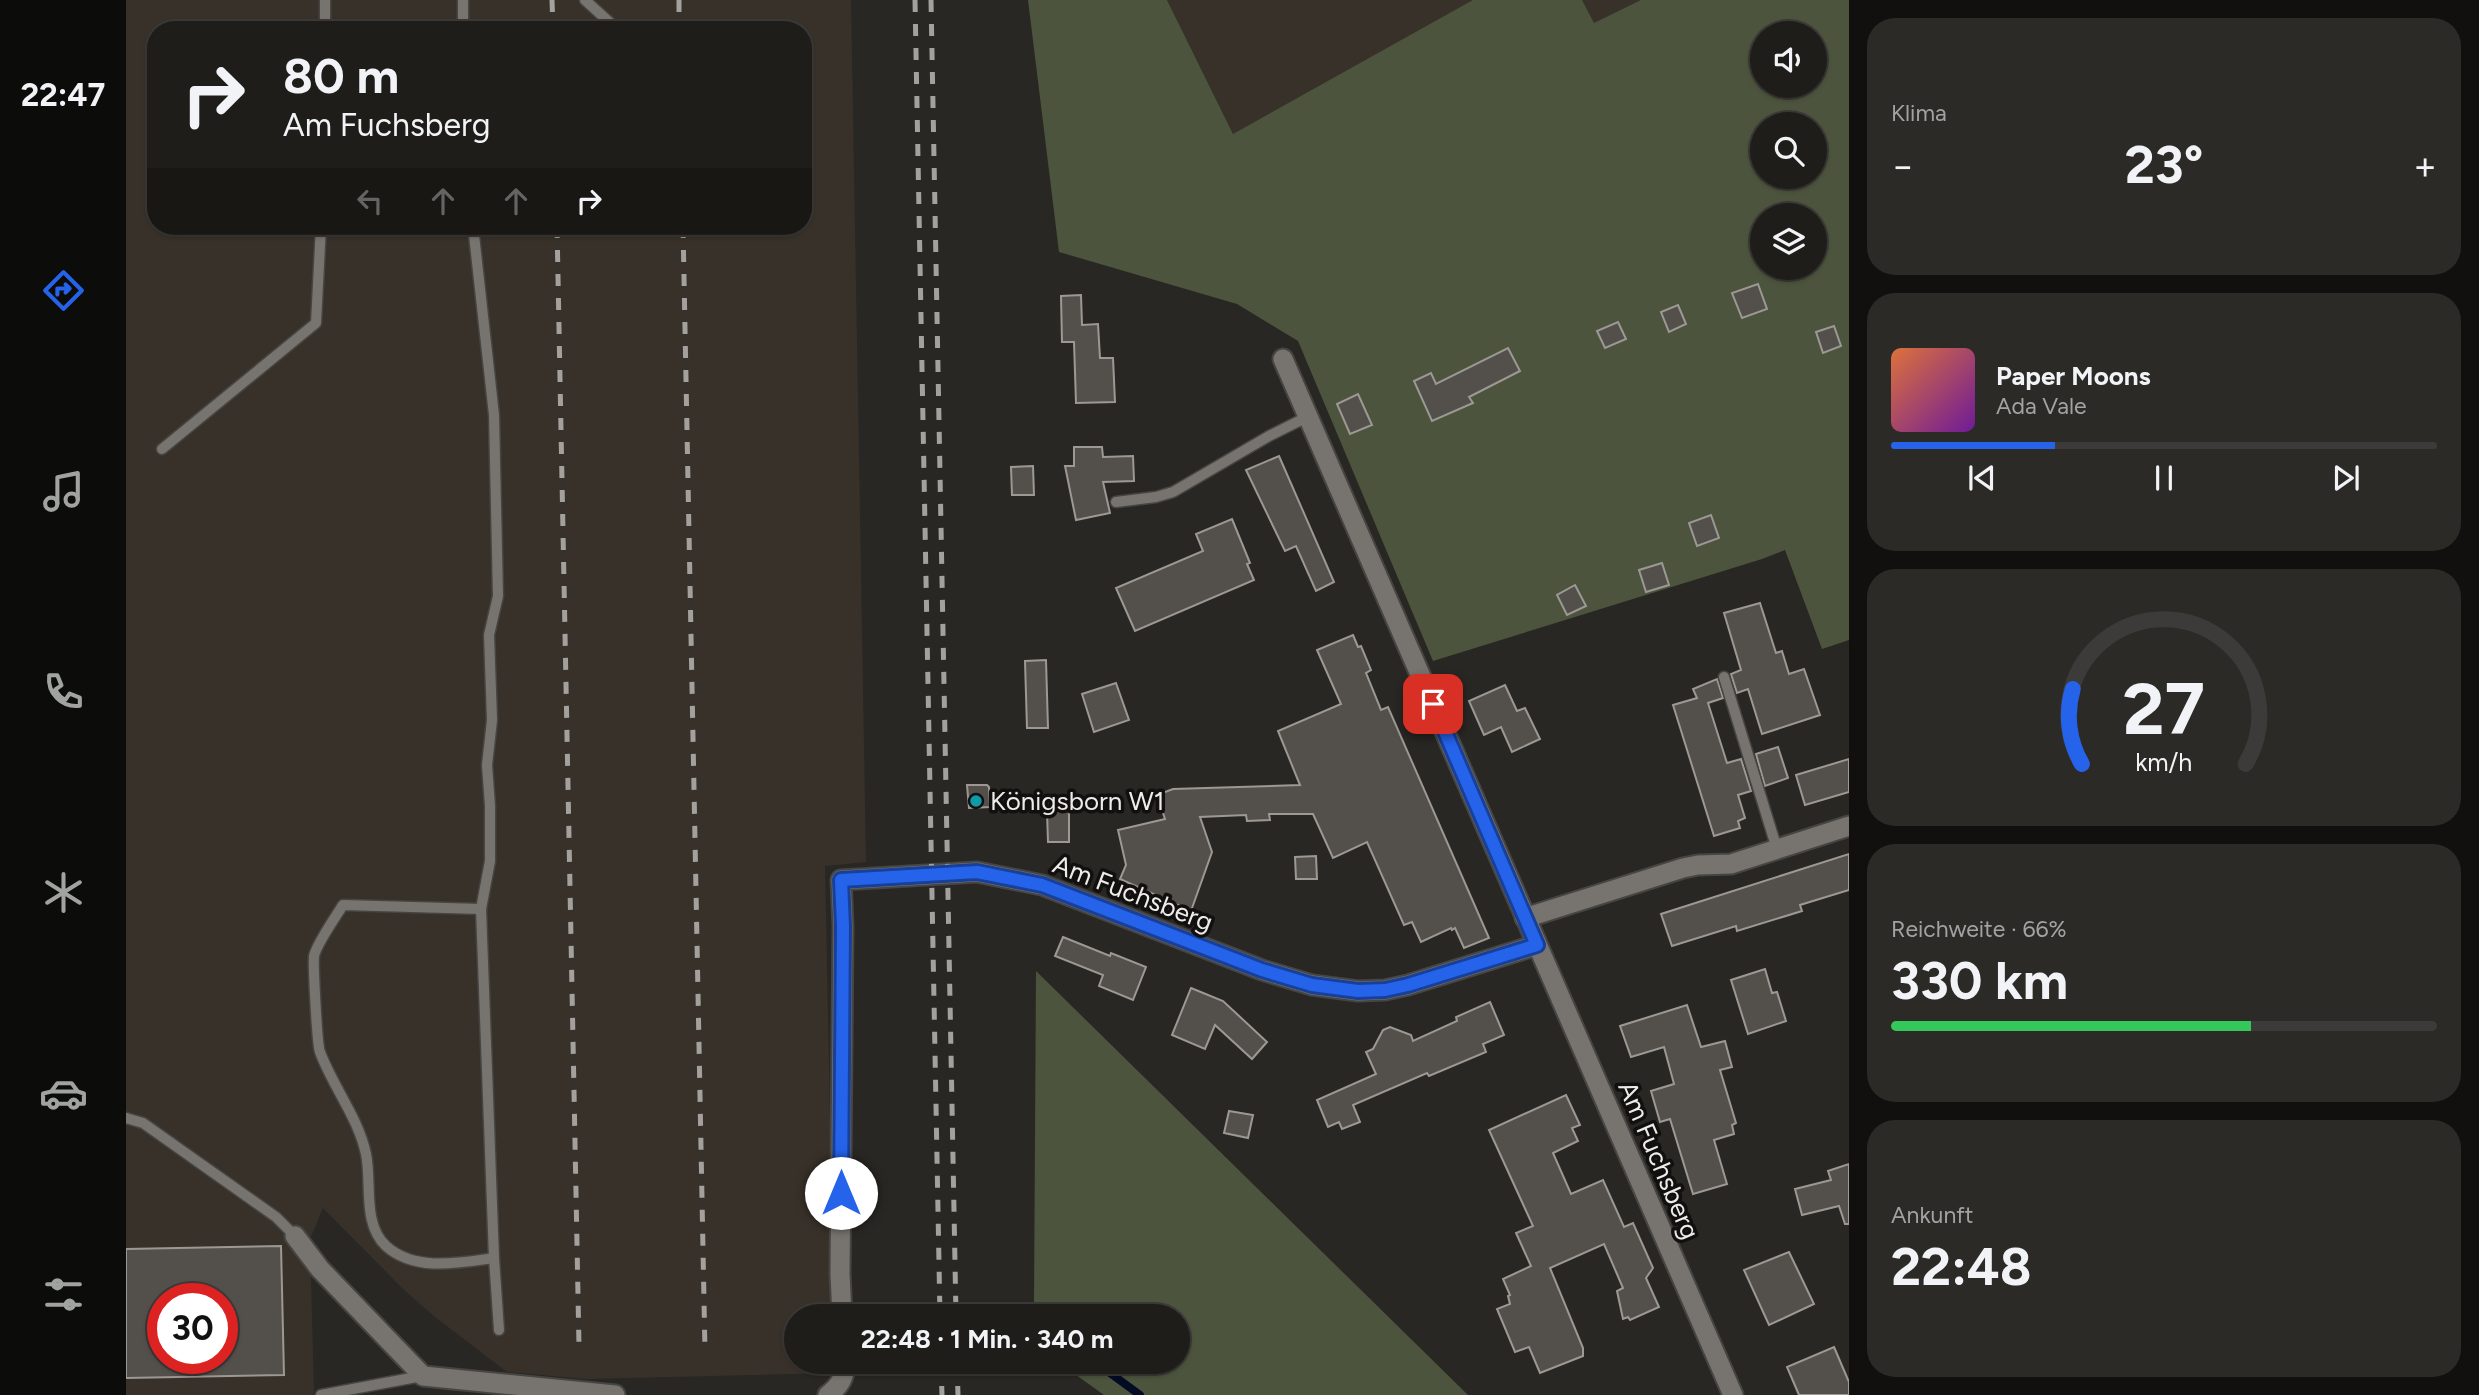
<!DOCTYPE html>
<html lang="de">
<head>
<meta charset="utf-8">
<style>
	body { margin:0; font-family:Figtree,sans-serif; background:#2c2a27; color:#f1f3f6; height:100vh; display:flex; flex-direction:column; font-size:26px; white-space:nowrap }
	* { box-sizing:border-box; margin:0 }
	p { font-size:23px; color:#a1a2a2 }
	.icon { flex:none; width:38px; height:38px; fill:none; stroke:currentColor; stroke-width:2; stroke-linecap:round; stroke-linejoin:round }
	.map { position:relative; flex:1; overflow:hidden }
	.sheet { display:flex; flex-direction:column; gap:18px; padding:18px; background:#11100e; width:630px }
	.sheet>* { flex:none }
	.banner { position:absolute; left:21px; top:21px; width:665px; height:214px; border-radius:28px; box-shadow:0 2px 5px #0004,0 0 0 2px #3c3b39; background:#1f1d1a; color:#f1f3f6; overflow:hidden }
	.buttons { position:absolute; left:1624px; top:21px; display:grid; gap:14px }
	.buttons a { display:grid; place-items:center; width:77px; height:77px; border-radius:50%; background:#1f1d1a; box-shadow:0 2px 5px #0004,0 0 0 2px #3c3b39; font-size:35px }
	.speed { position:absolute; left:21px; top:1283px; display:flex; gap:14px; font-size:35px; font-weight:700; text-align:center }
	.speed>* { display:grid; place-content:center; width:91px; height:91px; border-radius:50%; background:#1f1d1a; box-shadow:0 2px 5px #0004,0 0 0 2px #3c3b39; line-height:1 }
	.speed .limit { border:10px solid #d22; background:#fff; color:#111 }
	.pin { position:absolute; display:grid; place-items:center; width:60px; height:60px; color:#fff; margin:-30px; border-radius:14px; box-shadow:0 4px 10px #0006 }
	.me { position:absolute; width:77px; margin:-38px; rotate:0deg; stroke-linejoin:round; filter:drop-shadow(0 0 5px #0008) }
	.turn { display:flex; align-items:center; gap:24px; height:147px; padding:0 21px; font-size:32px }
	.turn .icon { width:91px; height:91px; stroke-width:2.5 }
	.turn b { display:block; font-size:49px; line-height:60px }
	.lanes { display:flex; align-items:center; height:66px; padding:0 21px; background:#0003; justify-content:center; gap:35px; direction:ltr }
	.lanes .off { opacity:.35 }
	.big { font-size:52px; font-weight:700; line-height:1.1 }
	.sheet .widget { flex:1; display:flex; flex-direction:column; justify-content:center; gap:10px; min-width:0; padding:0 24px; border-radius:28px; background:#2c2a27 }
	.sheet .dial { align-items:center; gap:0 }
	.dial svg { height:182px; overflow:visible; fill:none; stroke:#3c3b39; stroke-width:7; stroke-linecap:round; text-anchor:middle }
	.dial text { fill:#f1f3f6; stroke:none }
	.song { display:flex; align-items:center; gap:21px }
	.cover { width:84px; height:84px; border-radius:10px; background:linear-gradient(135deg,hsl(20 70% 55%),hsl(280 70% 35%)) }
	.played { height:7px; border-radius:4px; background:linear-gradient(90deg,#2563eb 30%,#3c3b39 30%) }
	.keys { display:flex; justify-content:space-around; direction:ltr }
	.heat { display:flex; justify-content:space-between; align-items:center; font-size:38px; direction:ltr }
	.charge { height:10px; border-radius:5px; background:linear-gradient(90deg,#34c759 66%,#3c3b39 0) }
	.trip { position:absolute; left:658px; top:1304px; width:406px; height:70px; border-radius:35px; background:#1f1d1a; box-shadow:0 2px 5px #0004,0 0 0 2px #3c3b39; font-weight:700; line-height:70px; text-align:center }
	main { display:flex; flex:1; min-height:0 }
	.dock { display:flex; flex-direction:column; width:126px; justify-content:space-around; align-items:center; background:#0c0c0a; color:#a1a2a2 }
	.dock .icon { width:49px; height:49px }
	.dock .selected { color:#2563eb }
	.dock b { font-size:32px; color:#f1f3f6 }
	.map>svg:first-child { display:block }
	.built { fill:#383129; fill-rule:evenodd }
	.green { fill:#4c543d; fill-rule:evenodd }
	.lines { fill:none; stroke-linecap:round; stroke-linejoin:round }
	.stream { stroke:#030c24; stroke-width:8 }
	.building { fill:#53504c; stroke:#9c9894; stroke-width:2; fill-rule:evenodd }
	.lane-casing { stroke:#474542; stroke-width:13 }
	.street-casing { stroke:#474542; stroke-width:23 }
	.lane { stroke:#777470; stroke-width:10 }
	.street { stroke:#777470; stroke-width:19 }
	.rail { stroke:#a3a19e; stroke-width:5; stroke-dasharray:12 12; stroke-linecap:butt }
	.route-casing { stroke:#184099; stroke-width:18 }
	.route { stroke:#2563eb; stroke-width:12 }
	.culture-dot { fill:#0f9aa8; stroke:#11100e; stroke-width:2.5 }
	.labels { text-anchor:middle; stroke-width:7; stroke-linejoin:round; paint-order:stroke }
	.poi-label { font-size:26px; fill:#eeecea; stroke:#11100e; text-anchor:start }
	.street-label { font-size:26px; fill:#eeecea; stroke:#11100e }
</style>
</head>
<body>
<main>
<nav class="dock">
<b>22:47</b>
<svg class="icon selected" aria-label="directions" viewBox="0 0 24 24"><path d="M12 3l9 9-9 9-9-9zM9 14v-3h6M13 9l2 2-2 2"/></svg>
<svg class="icon" aria-label="music" viewBox="0 0 24 24"><path d="M9 18V5l10-2v13"/><circle cx="6" cy="18" r="3"/><circle cx="16" cy="16" r="3"/></svg>
<svg class="icon" aria-label="phone" viewBox="0 0 24 24"><path d="M5 4h4l2 5-3 2q2 4 5 5l2-3 5 2v4C11 20 4 13 5 4z"/></svg>
<svg class="icon" aria-label="climate" viewBox="0 0 24 24"><path d="M12 3v18M4 7l16 10M4 17L20 7"/></svg>
<svg class="icon" aria-label="car" viewBox="0 0 24 24"><path d="M5 17H2v-5l4-1 3-4h7l3 4 3 1v5h-3M9 17h6M6 11h13"/><circle cx="7" cy="17" r="2"/><circle cx="17" cy="17" r="2"/></svg>
<svg class="icon" aria-label="filters" viewBox="0 0 24 24"><path d="M4 7h16M4 17h16"/><circle cx="9" cy="7" r="2"/><circle cx="15" cy="17" r="2"/></svg>
</nav>
<div class="map">
<svg width="1723" height="1395" viewBox="0 0 1723 1395">
	<rect width="100%" height="100%" fill="#292723"/>
	<!-- built -->
	<g class="built">
		<path d="M0 0H725L740 862 699 866 708 1316H670V1362H708V1373L459 1379 381 1372 309 1317 277 1289 197 1208 184 1239 188 1395H0ZM30 30H677V226H30ZM37 1298H96V1358H37Z"/>
		<path d="M1041 0H1699L1107 134Z"/>
	</g>
	<!-- green -->
	<g class="green">
		<path d="M902 0H1041L1107 134 1347 0H1456L1468 23 1515 0H1723V640L1696 649 1659 550 1636 559 1307 661 1172 341 1111 304 933 252ZM1636 33H1689V86H1636ZM1636 124H1689V177H1636ZM1636 215H1689V268H1636Z"/>
		<path d="M910 971 1342 1395H978L932 1362H1052V1316H905L908 1303Z"/>
	</g>
	<g class="lines">
		<!-- stream -->
		<path class="stream" d="M969 1362 1014 1395"/>
	</g>
	<!-- building -->
	<g class="building">
		<path d="M1632 284 1641 309 1616 318 1606 293Z"/>
		<path d="M955 295 956 325 972 324 974 358H987L989 402 950 403 948 342H936L935 296Z"/>
		<path d="M1552 305 1560 324 1543 332 1535 312Z"/>
		<path d="M1492 322 1500 339 1479 348 1471 331Z"/>
		<path d="M1708 326 1715 346 1697 353 1690 332Z"/>
		<path d="M1382 348 1394 371 1343 397 1347 403 1306 421 1288 381 1305 373 1310 384Z"/>
		<path d="M1232 394 1246 425 1224 434 1211 404Z"/>
		<path d="M948 447H976L977 457 1007 456 1008 481 977 482 984 513 950 520 939 466H948Z"/>
		<path d="M1153 456 1208 582 1190 591 1170 546 1159 551 1120 470Z"/>
		<path d="M907 466 908 495H886L885 467Z"/>
		<path d="M1585 515 1593 538 1571 546 1563 523Z"/>
		<path d="M1106 519 1124 563 1121 564 1128 580 1009 631 990 588 1077 551 1070 534Z"/>
		<path d="M1536 563 1543 585 1520 592 1513 570Z"/>
		<path d="M1449 585 1460 606 1441 615 1431 595Z"/>
		<path d="M1634 603 1650 653 1656 651 1663 674 1678 669 1694 715 1636 734 1622 689 1611 693 1605 674 1615 670 1598 613Z"/>
		<path d="M1227 635 1232 647 1235 646 1245 670 1240 673 1255 710 1262 707 1363 938 1338 948 1329 928 1326 930 1325 928 1295 942 1286 922 1278 925 1241 842 1207 858 1187 814H1143L1144 820 1121 821 1120 815 1074 817 1086 852 1065 911 994 879 1000 865 992 830 1039 819 1031 795 1047 789 1174 785 1152 731 1215 704 1191 650Z"/>
		<path d="M920 660 922 728H901L899 661Z"/>
		<path d="M1591 679 1597 698 1582 703 1601 763 1615 759 1625 791 1612 795 1619 818 1612 821 1614 828 1588 836 1547 705 1571 698 1567 689Z"/>
		<path d="M990 683 1003 720 968 732 956 694Z"/>
		<path d="M1379 685 1391 711 1399 708 1414 739 1386 752 1375 727 1358 735 1343 701Z"/>
		<path d="M1652 747 1662 778 1639 786 1630 754Z"/>
		<path d="M1723 759V792L1679 805 1670 775Z"/>
		<path d="M841 785H861L863 787 864 807 843 808Z"/>
		<path d="M943 811V842H922L921 812Z"/>
		<path d="M1723 854V890L1674 905 1676 911 1611 931 1610 926 1546 946 1535 914Z"/>
		<path d="M1190 856 1191 879H1170L1169 857Z"/>
		<path d="M937 937 984 956 985 953 1020 967 1007 1000 973 986 977 975 929 956Z"/>
		<path d="M1639 969 1646 993 1651 992 1660 1021 1622 1034 1605 980Z"/>
		<path d="M1065 988 1097 1001 1141 1042 1126 1059 1089 1025 1079 1049 1046 1035Z"/>
		<path d="M1364 1002 1378 1035 1357 1044 1360 1052 1303 1076 1301 1073 1227 1105 1234 1122 1216 1129 1213 1122 1202 1127 1191 1100 1250 1074 1240 1052 1247 1049 1257 1030 1264 1027 1285 1035 1287 1041 1331 1021 1330 1017Z"/>
		<path d="M1561 1005 1575 1047 1599 1041 1606 1067 1594 1070 1610 1123 1606 1125 1608 1134 1588 1140 1601 1184 1567 1194 1544 1119 1534 1122 1525 1091 1548 1084 1538 1047 1505 1057 1494 1026Z"/>
		<path d="M1440 1095 1454 1125 1446 1128 1452 1141 1427 1153 1445 1194 1477 1180 1498 1227 1507 1223 1527 1268 1520 1278 1533 1307 1504 1320 1502 1317 1497 1319 1491 1291 1497 1288 1478 1244 1424 1268 1457 1348V1356L1414 1373 1403 1347 1389 1352 1371 1309 1384 1304 1382 1296 1384 1295 1377 1279 1405 1266 1390 1233 1407 1226 1363 1130Z"/>
		<path d="M1103 1111 1127 1115 1122 1138 1098 1133Z"/>
		<path d="M1723 1164V1224H1719L1713 1206 1676 1215 1669 1189 1705 1180 1702 1171Z"/>
		<path d="M155 1246 158 1375 0 1378V1249ZM37 1298H96V1358H37Z"/>
		<path d="M1663 1252 1688 1304 1643 1325 1618 1270Z"/>
		<path d="M1708 1347 1723 1382V1395H1673L1661 1367Z"/>
	</g>
	<g class="lines">
		<defs>
			<g id="lane">
				<path d="M199 0V30"/>
				<path d="M459 0 492 30"/>
				<path d="M337 30V0"/>
				<path d="M347 226 368 415 372 596 363 635 366 720 361 765 364 806V861L355 909 368 1258 373 1330"/>
				<path d="M36 449 190 323 195 226"/>
				<path d="M990 502 1030 497 1047 492 1143 436 1183 416"/>
				<path d="M1598 677 1651 849"/>
				<path d="M355 909 217 905C210 916 190 945 188 956 187 964 191 1045 194 1052 207 1087 232 1117 240 1154 246 1182 236 1224 260 1246 289 1272 333 1263 368 1258"/>
				<path d="M0 1118 17 1123 150 1217 169 1236"/>
				<path d="M195 1395 296 1376"/>
			</g>
			<g id="street">
				<path d="M1157 359 1607 1395"/>
				<path d="M1399 918 1557 868 1572 865 1605 864 1723 826"/>
				<path d="M169 1236 194 1269 297 1376 489 1395"/>
				<path d="M716 1316 714 1274 717 926 715 880 851 872 916 885 1136 970 1186 985 1232 991 1259 990 1282 985 1411 945"/>
				<path d="M702 1395C714 1386 719 1377 719 1362"/>
			</g>
		</defs>
		<!-- lane casing -->
		<use href="#lane" class="lane-casing"/>
		<!-- street casing -->
		<use href="#street" class="street-casing"/>
		<!-- lane -->
		<use href="#lane" class="lane"/>
		<!-- street -->
		<use href="#street" class="street"/>
		<!-- rail -->
		<g class="rail">
			<path d="M426 0 427 30"/>
			<path d="M553 0V30"/>
			<path d="M789 0 814 1316"/>
			<path d="M805 0 830 1316"/>
			<path d="M431 226 453 1346"/>
			<path d="M557 226 579 1352"/>
			<path d="M815 1362 816 1395"/>
			<path d="M831 1362 832 1395"/>
		</g>
	</g>
	<g class="lines">
		<defs>
			<path id="route" d="M715 1193 717 926 715 880 851 872 916 885 1136 970 1186 985 1232 991 1259 990 1282 985 1411 945 1307 704"/>
		</defs>
		<!-- route casing -->
		<use href="#route" class="route-casing"/>
		<!-- route -->
		<use href="#route" class="route"/>
	</g>
	<!-- markers -->
	<circle class="culture-dot" cx="850" cy="801" r="7"/>
	<g class="labels">
		<!-- poi labels -->
		<g class="poi-label">
			<text x="864" y="810">Königsborn W1</text>
		</g>
		<!-- street labels -->
		<g class="street-label">
			<text transform="translate(1007 893) rotate(21)" y="9">Am Fuchsberg</text>
			<text transform="translate(1533 1160) rotate(67)" y="9">Am Fuchsberg</text>
		</g>
	</g>
</svg>
<div class="buttons">
<a><svg class="icon" aria-label="sound" viewBox="0 0 24 24"><path d="M4 9h4l5-4v14l-5-4H4zM17 9q2 3 0 6"/></svg></a>
<a><svg class="icon" aria-label="search" viewBox="0 0 24 24"><circle cx="10" cy="10" r="6"/><path d="M15 15l6 6"/></svg></a>
<a><svg class="icon" aria-label="layers" viewBox="0 0 24 24"><path d="M12 4l9 5-9 5-9-5zM3 14l9 5 9-5"/></svg></a>
</div>
<div class="speed"><div class="limit">30</div></div>
<div class="pin" style="left:1307px;top:704px;background:#d93025"><svg class="icon" aria-label="arrive" viewBox="0 0 24 24"><path d="M6 21V4h12l-3 4 3 4H6"/></svg></div>
<svg class="me" style="left:715px;top:1193px" viewBox="-20 -20 40 40"><circle r="19" fill="#fff"/><path d="M0-13L10 11 0 6-10 11z" fill="#2563eb"/></svg>
<div class="trip">22:48 · 1 Min. · 340 m</div>
<div class="banner">
<div class="turn"><svg class="icon" aria-label="right" viewBox="0 0 24 24"><path d="M7 20v-9h11M14 6l5 5-5 5"/></svg><div><b>80 m</b>Am Fuchsberg</div></div>
<div class="lanes"><svg class="icon off" aria-label="left" viewBox="0 0 24 24"><path d="M17 20v-9H6M10 6l-5 5 5 5"/></svg><svg class="icon off" aria-label="ahead" viewBox="0 0 24 24"><path d="M12 20V5M6 11l6-6 6 6"/></svg><svg class="icon off" aria-label="ahead" viewBox="0 0 24 24"><path d="M12 20V5M6 11l6-6 6 6"/></svg><svg class="icon" aria-label="right" viewBox="0 0 24 24"><path d="M7 20v-9h11M14 6l5 5-5 5"/></svg></div>
</div>
</div>
<section class="sheet">
<div class="widget"><p>Klima</p>
<div class="heat"><a>−</a><b class="big">23°</b><a>+</a></div>
</div>
<div class="widget">
<div class="song"><i class="cover"></i><div><b>Paper Moons</b><p>Ada Vale</p></div></div>
<div class="played"></div>
<div class="keys"><svg class="icon" aria-label="previous" viewBox="0 0 24 24"><path d="M18 5L8 12l10 7zM5 5v14"/></svg><svg class="icon" aria-label="pause" viewBox="0 0 24 24"><path d="M8 5v14M16 5v14"/></svg><svg class="icon" aria-label="next" viewBox="0 0 24 24"><path d="M6 5l10 7-10 7zM19 5v14"/></svg></div>
</div>
<div class="widget dial"><svg viewBox="0 0 100 80">
<path d="M14 69A42 42 0 1 1 86 69"/>
<path d="M14 69A42 42 0 0 1 10 36" stroke="#2563eb"/>
<text x="50" y="56" font-size="32" font-weight="700">27</text>
<text x="50" y="72" font-size="11">km/h</text>
</svg></div>
<div class="widget"><p>Reichweite · 66%</p><b class="big">330 km</b><div class="charge"></div></div>
<div class="widget"><p>Ankunft</p><b class="big">22:48</b></div>
</section>
</main>
</body>
</html>
